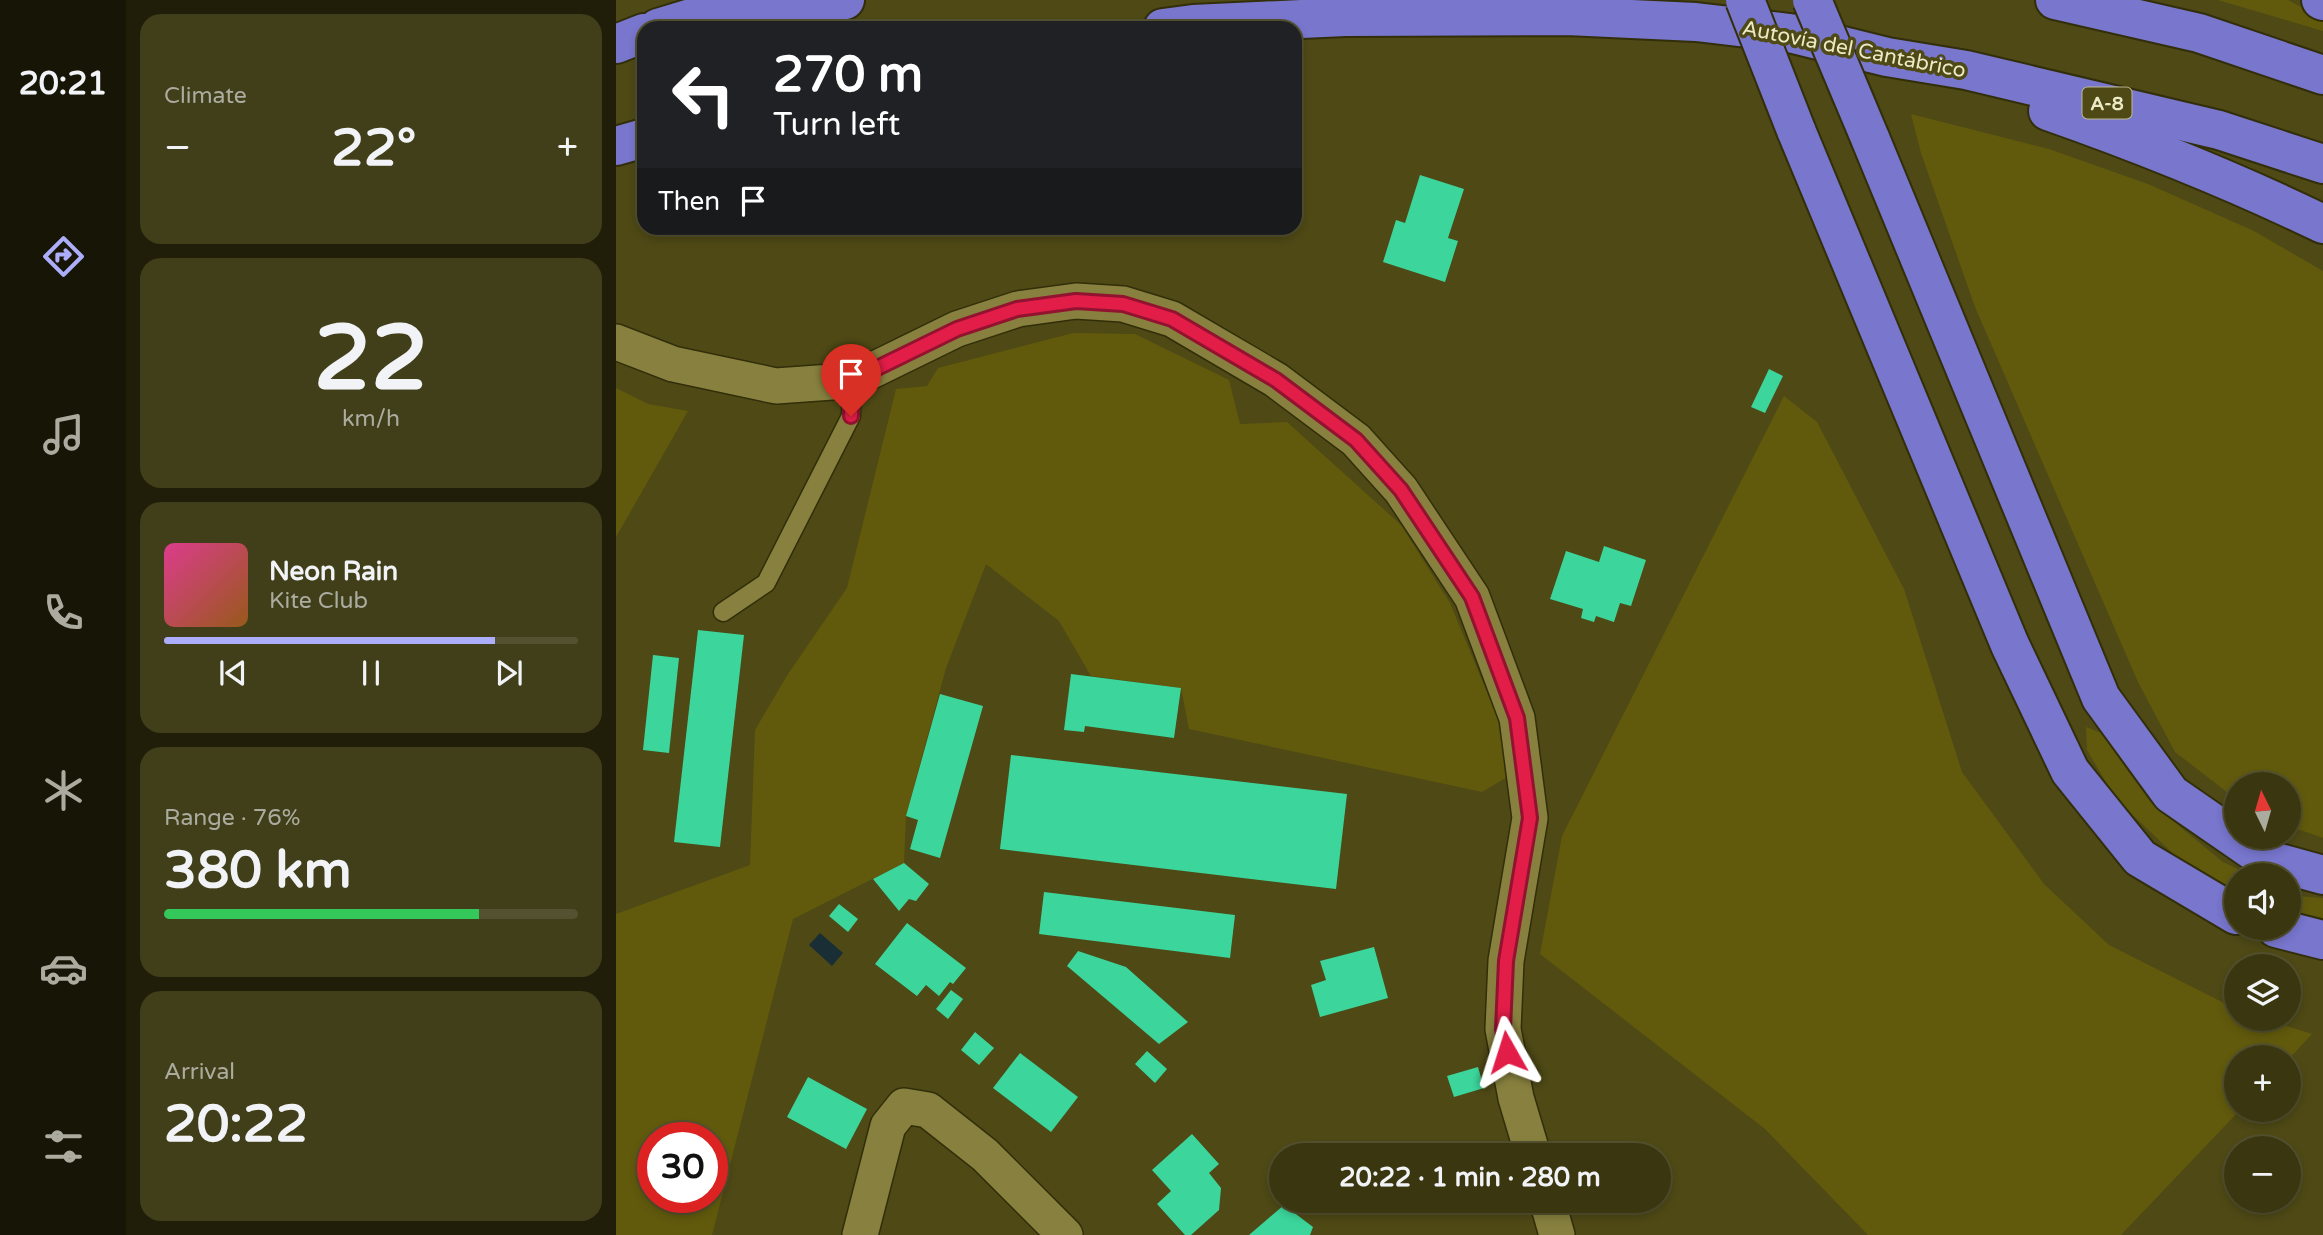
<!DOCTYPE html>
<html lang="en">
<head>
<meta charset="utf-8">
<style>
	body { margin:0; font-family:"Varela Round",sans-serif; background:#413f19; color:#f1f3f6; height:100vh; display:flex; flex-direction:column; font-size:26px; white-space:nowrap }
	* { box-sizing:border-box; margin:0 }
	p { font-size:23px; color:#abac9f }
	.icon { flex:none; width:38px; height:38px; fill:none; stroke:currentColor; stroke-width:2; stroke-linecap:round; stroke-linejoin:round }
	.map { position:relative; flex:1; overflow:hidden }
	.panel { display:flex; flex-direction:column; gap:14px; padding:14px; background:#201e09; width:490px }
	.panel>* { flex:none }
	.guide { position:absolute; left:21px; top:21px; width:665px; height:214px; border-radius:21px; box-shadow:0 4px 10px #0003,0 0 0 2px #545130; background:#202124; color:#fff; overflow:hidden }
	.needle { width:46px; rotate:355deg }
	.tools { position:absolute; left:1608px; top:772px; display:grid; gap:14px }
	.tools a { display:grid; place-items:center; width:77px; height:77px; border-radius:50%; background:#3a3710; box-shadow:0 4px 10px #0003,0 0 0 2px #545130; font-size:35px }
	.speed { position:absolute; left:21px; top:1122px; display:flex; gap:14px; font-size:35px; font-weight:700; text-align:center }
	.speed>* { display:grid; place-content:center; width:91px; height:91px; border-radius:50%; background:#3a3710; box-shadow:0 4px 10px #0003,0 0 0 2px #545130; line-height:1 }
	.speed .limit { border:10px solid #d22; background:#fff; color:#111 }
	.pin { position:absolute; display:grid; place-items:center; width:60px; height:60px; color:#fff; margin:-72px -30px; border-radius:50% 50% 50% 0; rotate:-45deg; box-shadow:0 0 7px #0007 }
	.pin .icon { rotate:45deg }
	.me { position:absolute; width:77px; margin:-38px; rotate:354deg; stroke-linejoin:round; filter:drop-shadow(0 0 5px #0008) }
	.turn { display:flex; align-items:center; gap:24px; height:147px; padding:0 21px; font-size:32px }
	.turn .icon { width:91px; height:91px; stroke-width:2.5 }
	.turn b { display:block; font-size:49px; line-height:60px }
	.then { display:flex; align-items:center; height:66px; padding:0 21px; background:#0003; gap:14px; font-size:26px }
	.big { font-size:52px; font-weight:700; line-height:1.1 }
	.panel .widget { flex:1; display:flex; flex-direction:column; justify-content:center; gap:10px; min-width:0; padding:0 24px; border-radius:21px; background:#413f19 }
	.panel .dial { align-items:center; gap:0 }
	.dial b { font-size:91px; line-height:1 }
	.song { display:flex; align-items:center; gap:21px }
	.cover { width:84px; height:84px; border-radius:10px; background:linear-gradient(135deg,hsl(330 70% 55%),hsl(30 70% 35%)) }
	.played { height:7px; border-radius:4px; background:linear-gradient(90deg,#adaefb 80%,#545130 80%) }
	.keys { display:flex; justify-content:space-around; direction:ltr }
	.heat { display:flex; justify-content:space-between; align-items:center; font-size:38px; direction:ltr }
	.charge { height:10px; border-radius:5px; background:linear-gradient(90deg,#34c759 76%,#545130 0) }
	.trip { position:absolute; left:653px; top:1143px; width:402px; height:70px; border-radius:35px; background:#3a3710; box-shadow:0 4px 10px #0003,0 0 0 2px #545130; font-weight:700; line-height:70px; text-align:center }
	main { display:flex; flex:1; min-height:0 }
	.tab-bar { display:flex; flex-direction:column; width:126px; justify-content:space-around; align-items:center; background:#171606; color:#abac9f }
	.tab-bar .icon { width:49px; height:49px }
	.tab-bar .selected { color:#adaefb }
	.tab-bar b { font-size:32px; color:#f1f3f6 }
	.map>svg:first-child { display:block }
	.green { fill:#615a0d; fill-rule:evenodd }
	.water { fill:#192e35 }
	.building { fill:#3cd69c }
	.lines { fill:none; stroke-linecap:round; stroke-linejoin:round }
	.lane-casing { stroke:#322e0a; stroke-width:21 }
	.street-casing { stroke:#322e0a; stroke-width:38 }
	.highway-casing { stroke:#322e0a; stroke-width:42 }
	.lane { stroke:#87803e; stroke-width:18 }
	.street { stroke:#87803e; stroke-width:35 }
	.highway { stroke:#7876cd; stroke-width:38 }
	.highway-bridge-casing { stroke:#322e0a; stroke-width:42; stroke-linecap:butt }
	.highway-bridge { stroke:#7876cd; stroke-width:38 }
	.route-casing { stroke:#92132f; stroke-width:18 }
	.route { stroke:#e11d48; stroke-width:12 }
	.labels { text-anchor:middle; stroke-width:7; stroke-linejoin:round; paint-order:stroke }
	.shield { fill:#4e4915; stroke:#bdb992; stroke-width:2 }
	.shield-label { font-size:19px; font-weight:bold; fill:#ece9c7 }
	.street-label { font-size:21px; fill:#ece9c7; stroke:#4e4915 }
</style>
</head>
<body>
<main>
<nav class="tab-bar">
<b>20:21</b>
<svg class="icon selected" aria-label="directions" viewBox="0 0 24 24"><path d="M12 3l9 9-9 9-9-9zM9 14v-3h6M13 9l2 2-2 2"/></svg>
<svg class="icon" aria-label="music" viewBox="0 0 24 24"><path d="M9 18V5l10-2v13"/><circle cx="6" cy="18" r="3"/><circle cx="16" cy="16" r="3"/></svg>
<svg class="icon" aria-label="phone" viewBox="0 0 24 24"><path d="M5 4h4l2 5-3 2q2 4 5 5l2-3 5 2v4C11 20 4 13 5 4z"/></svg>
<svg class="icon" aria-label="climate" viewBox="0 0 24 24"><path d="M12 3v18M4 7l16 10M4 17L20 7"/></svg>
<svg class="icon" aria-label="car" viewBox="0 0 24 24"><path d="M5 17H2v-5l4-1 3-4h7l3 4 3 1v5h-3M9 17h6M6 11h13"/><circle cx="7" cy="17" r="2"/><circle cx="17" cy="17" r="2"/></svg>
<svg class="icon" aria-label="filters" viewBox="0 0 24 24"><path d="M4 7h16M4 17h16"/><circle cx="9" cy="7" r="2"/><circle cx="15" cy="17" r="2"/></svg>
</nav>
<section class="panel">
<div class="widget"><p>Climate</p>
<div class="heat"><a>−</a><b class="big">22°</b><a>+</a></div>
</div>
<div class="widget dial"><b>22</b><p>km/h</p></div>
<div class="widget">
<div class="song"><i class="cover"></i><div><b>Neon Rain</b><p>Kite Club</p></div></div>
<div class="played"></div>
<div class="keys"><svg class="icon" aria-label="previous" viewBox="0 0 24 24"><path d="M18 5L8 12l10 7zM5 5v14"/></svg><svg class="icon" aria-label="pause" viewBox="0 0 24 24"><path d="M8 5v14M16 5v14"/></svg><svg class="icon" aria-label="next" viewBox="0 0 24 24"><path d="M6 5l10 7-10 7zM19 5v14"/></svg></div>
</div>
<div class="widget"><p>Range · 76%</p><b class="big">380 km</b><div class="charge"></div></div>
<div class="widget"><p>Arrival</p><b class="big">20:22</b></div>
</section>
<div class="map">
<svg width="1707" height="1235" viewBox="0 0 1707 1235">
	<rect width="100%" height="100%" fill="#4e4915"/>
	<!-- green -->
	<g class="green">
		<path d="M1602 0H1672L1707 18V31Z"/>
		<path d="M1295 114 1433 149 1532 184 1638 231 1707 271V838L1673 826V784H1620V799L1559 752 1522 682 1359 307 1305 153Z"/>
		<path d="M457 333 519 334 613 380 624 424 671 422 785 525 834 603 892 743 893 776 866 792 573 729 565 688 475 676 443 621 370 564 330 668 290 816 288 863 177 919 96 1235H0V914L134 865 139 730 172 674 231 588 280 389 311 386 322 368ZM37 1138H96V1197H37Z"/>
		<path d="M0 388 32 404 72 411 0 537Z"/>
		<path d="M1168 396 1201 422 1288 589 1346 772 1428 884 1493 945 1620 1009V1018L1649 1019 1696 1034 1673 1059 1620 1057V1110H1624L1505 1235H1252L1149 1129 924 954 946 836Z"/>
		<path d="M1470 727 1485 733 1535 803 1607 862 1634 875H1620V895L1567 863 1500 799 1471 750Z"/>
		<path d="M1673 893 1680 896 1707 898V924L1673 916Z"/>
	</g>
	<!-- water -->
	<path class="water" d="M204 933 227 953 216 966 193 945Z"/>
	<!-- building -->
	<g class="building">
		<path d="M804 175 848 189 832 238 842 241 829 282 767 262 780 220 789 223Z"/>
		<path d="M1153 369 1167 376 1149 413 1135 407Z"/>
		<path d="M988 546 1030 560 1015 606 1004 603 998 622 980 616 978 622 965 618 967 609 934 599 950 551 983 562Z"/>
		<path d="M82 630 128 635 104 847 58 842Z"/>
		<path d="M37 655 63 658 53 753 27 750Z"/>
		<path d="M455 674 565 688 558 738 469 726 468 732 448 730Z"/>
		<path d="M324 694 367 706 324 858 294 849 302 820 290 816Z"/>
		<path d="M395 755 731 794 720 889 384 849Z"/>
		<path d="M288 863 313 884 300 901 293 899 283 911 257 879Z"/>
		<path d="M428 892 619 915 614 958 423 934Z"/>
		<path d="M223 904 242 919 232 932 213 916Z"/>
		<path d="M291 923 350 968 337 984 334 982 323 996 310 985 301 996 259 964Z"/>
		<path d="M758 947 772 998 704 1017 695 985 710 980 704 961Z"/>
		<path d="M462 951 510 967 572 1022 543 1044 451 966Z"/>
		<path d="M335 990 347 999 332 1019 320 1009Z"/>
		<path d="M359 1032 378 1048 363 1065 345 1050Z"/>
		<path d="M531 1051 551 1069 539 1083 519 1064Z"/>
		<path d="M404 1053 462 1097 435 1132 377 1088Z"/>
		<path d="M862 1067 868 1088 838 1097 831 1076Z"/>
		<path d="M192 1077 251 1109 230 1149 171 1117Z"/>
		<path d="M576 1134 603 1164 593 1173 605 1188 603 1210 575 1235H569L541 1204 555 1191 536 1170Z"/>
		<path d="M668 1205 697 1227 694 1235H633Z"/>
	</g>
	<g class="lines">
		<defs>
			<path id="lane" d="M107 612 150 583 235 416 236 376"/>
			<g id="street">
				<path d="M0 342 57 364 160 386 216 382 251 373 341 329 402 309 460 301 507 304 556 319 660 380 740 440 785 490 856 597 901 718 914 818 890 961 887 1029 900 1098 917 1155"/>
				<path d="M931 1200 941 1235"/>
				<path d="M244 1235 272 1126 288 1106 312 1110 369 1155 449 1235"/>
			</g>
			<g id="highway">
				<path d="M1439 0 1583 33 1707 75"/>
				<path d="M1705 0 1707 1"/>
				<path d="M42 28 134 0"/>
				<path d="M115 28 229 0"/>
				<path d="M547 28 577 24 729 17 951 16 1080 22 1174 33 1271 57 1350 70 1603 130 1707 164"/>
				<path d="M0 44 28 33"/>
				<path d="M1432 111C1526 144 1618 181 1707 224"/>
				<path d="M1180 130 1394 645 1454 771 1524 858 1620 915"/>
				<path d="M1254 138 1485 698 1555 794 1649 859 1707 875"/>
				<path d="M0 146 28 138"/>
				<path d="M1660 928 1707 940"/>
			</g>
		</defs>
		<!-- lane casing -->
		<use href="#lane" class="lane-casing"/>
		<!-- street casing -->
		<use href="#street" class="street-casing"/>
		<!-- highway casing -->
		<use href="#highway" class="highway-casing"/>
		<!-- lane -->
		<use href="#lane" class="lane"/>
		<!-- street -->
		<use href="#street" class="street"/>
		<!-- highway -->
		<use href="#highway" class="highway"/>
		<defs>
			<g id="highway-bridge">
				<path d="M1129 0 1180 130"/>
				<path d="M1196 0 1254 138"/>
			</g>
		</defs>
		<!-- highway-bridge casing -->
		<use href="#highway-bridge" class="highway-bridge-casing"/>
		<!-- highway-bridge -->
		<use href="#highway-bridge" class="highway-bridge"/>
	</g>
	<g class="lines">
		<defs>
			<path id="route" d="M235 416 236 376 251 373 341 329 401 309 460 301 507 304 556 319 660 380 740 440 785 490 856 597 901 718 914 818 890 961 887 1029 891 1052"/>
		</defs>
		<!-- route casing -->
		<use href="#route" class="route-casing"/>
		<!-- route -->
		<use href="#route" class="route"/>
	</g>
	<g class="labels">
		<!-- shield labels -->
		<rect class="shield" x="1466.5" y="87.5" width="49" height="31" rx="5"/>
		<g class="shield-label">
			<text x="1491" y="110">A-8</text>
		</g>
		<!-- street labels -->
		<g class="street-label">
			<text transform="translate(1238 49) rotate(11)" y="7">Autovía del Cantábrico</text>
		</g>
	</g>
</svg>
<div class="tools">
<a><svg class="needle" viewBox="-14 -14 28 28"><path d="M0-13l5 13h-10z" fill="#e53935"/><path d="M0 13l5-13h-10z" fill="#abac9f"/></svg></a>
<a><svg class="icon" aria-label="sound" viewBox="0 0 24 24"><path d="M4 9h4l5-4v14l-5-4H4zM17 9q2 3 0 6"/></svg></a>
<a><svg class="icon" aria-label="layers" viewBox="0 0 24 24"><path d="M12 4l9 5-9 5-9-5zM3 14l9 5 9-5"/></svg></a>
<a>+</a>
<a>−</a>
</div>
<div class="speed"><div class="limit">30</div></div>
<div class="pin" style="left:235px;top:416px;background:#d93025"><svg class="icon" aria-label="arrive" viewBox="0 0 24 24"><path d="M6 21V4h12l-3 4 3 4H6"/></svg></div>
<svg class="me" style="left:891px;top:1052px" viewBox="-20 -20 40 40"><path d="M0-17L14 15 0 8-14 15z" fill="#e11d48" stroke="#fff" stroke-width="4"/></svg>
<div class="trip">20:22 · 1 min · 280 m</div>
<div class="guide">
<div class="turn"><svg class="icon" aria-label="left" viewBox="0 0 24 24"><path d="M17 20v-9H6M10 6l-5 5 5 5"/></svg><div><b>270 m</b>Turn left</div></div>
<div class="then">Then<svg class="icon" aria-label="arrive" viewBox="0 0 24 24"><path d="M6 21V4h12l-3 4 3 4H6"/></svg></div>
</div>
</div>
</main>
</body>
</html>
